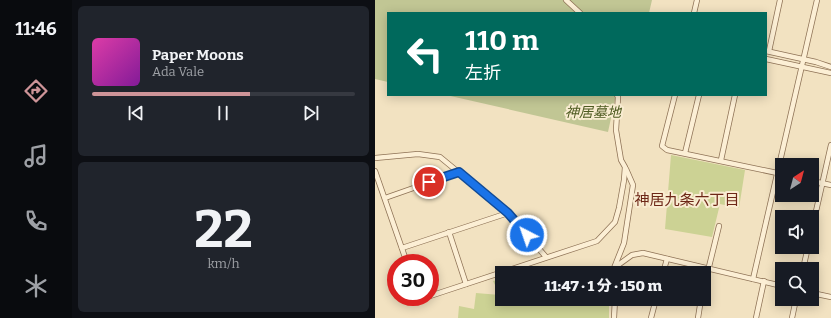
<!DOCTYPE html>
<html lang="ja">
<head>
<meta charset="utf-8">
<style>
	body { margin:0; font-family:Bitter,"Noto Sans JP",serif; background:#20242c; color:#f1f3f6; height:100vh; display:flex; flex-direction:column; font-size:15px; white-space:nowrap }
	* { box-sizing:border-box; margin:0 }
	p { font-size:13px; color:#9ea1a6 }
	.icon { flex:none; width:22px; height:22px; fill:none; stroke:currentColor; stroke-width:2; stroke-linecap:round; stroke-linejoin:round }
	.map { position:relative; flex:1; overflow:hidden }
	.panel { display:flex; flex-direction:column; gap:6px; padding:6px; background:#0d0f14; width:303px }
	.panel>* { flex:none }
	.banner { position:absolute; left:12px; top:12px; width:380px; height:84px; border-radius:0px; box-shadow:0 2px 10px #0003; background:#00695c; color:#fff; overflow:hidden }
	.needle { width:26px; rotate:36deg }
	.controls { position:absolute; left:400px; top:158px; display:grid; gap:8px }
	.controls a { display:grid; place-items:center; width:44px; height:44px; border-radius:0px; background:#171b24; box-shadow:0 2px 10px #0003; font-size:20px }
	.speed { position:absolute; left:12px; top:254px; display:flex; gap:8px; font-size:20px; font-weight:700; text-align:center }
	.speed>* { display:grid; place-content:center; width:52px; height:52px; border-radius:50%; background:#171b24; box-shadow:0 2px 10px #0003; line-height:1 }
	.speed .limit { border:6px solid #d22; background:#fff; color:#111 }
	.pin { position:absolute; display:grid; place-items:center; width:34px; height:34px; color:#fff; margin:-17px; border:2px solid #fff; border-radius:50%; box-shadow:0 1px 4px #0007 }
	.me { position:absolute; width:44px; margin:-22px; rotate:319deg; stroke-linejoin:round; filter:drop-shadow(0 0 3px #0008) }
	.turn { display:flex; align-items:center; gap:14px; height:84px; padding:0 12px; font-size:18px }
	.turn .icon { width:52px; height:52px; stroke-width:2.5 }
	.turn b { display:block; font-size:28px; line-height:34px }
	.panel .widget { flex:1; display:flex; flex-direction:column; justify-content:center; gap:6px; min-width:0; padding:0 14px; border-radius:6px; background:#20242c }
	.panel .dial { align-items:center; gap:0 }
	.dial b { font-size:52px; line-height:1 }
	.song { display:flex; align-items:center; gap:12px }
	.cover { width:48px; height:48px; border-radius:6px; background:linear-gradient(135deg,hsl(320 70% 55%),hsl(290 70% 35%)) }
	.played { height:4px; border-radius:2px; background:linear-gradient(90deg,#ce9498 60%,#363941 60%) }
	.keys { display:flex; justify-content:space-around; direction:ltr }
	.trip { position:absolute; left:120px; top:266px; width:216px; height:40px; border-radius:0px; background:#171b24; box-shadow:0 2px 10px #0003; font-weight:800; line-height:40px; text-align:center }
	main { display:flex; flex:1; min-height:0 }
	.menu { display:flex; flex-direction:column; width:72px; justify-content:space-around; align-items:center; background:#090b0e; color:#9ea1a6 }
	.menu .icon { width:28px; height:28px }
	.menu .selected { color:#ce9498 }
	.menu b { font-size:18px; color:#f1f3f6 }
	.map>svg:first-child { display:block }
	.green { fill:#ccd294 }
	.cemetery { fill:#c1c694 }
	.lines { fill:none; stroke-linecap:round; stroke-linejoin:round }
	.minor-casing { stroke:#8e7256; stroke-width:6 }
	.minor { stroke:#fcefd5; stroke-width:4.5 }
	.route-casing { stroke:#114b97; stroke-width:10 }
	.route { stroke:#1a73e8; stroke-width:7 }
	.labels { text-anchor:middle; stroke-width:4; stroke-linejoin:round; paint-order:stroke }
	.park-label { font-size:14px; font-style:italic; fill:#4e5b21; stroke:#f9ecd1 }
	.neighbourhood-label { font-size:15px; fill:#6d2717; stroke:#f9ecd1 }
</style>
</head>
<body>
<main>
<nav class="menu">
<b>11:46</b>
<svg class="icon selected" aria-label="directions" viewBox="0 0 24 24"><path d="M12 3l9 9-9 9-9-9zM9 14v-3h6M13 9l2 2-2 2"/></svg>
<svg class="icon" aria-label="music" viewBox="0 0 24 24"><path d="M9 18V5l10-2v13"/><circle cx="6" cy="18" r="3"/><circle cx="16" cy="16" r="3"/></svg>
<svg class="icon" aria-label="phone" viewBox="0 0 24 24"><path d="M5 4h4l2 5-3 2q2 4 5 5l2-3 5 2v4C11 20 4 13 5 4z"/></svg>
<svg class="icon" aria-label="climate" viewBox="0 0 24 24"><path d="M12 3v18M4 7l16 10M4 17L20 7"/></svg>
</nav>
<section class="panel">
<div class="widget">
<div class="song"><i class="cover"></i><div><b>Paper Moons</b><p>Ada Vale</p></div></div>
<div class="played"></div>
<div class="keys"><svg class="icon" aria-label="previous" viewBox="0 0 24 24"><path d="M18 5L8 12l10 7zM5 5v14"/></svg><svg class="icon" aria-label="pause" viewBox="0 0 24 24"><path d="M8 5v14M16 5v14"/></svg><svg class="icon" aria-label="next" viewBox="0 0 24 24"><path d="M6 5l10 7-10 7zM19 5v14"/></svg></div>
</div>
<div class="widget dial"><b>22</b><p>km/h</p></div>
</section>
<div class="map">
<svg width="456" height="318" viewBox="0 0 456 318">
	<rect width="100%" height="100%" fill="#f2e2c1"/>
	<!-- green -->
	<g class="green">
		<path d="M296 155 370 170 364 208 345 204 337 237 290 229Z"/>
		<path d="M163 268 229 273H147Z"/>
		<path d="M127 279V299H234V318H83L84 306 99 309 101 293 125 295 118 281Z"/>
	</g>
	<!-- cemetery -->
	<g class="cemetery">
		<path d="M0 0H277L274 13H13V82L0 79Z"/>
		<path d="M71 95H241L233 132Z"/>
	</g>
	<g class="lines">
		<defs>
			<g id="minor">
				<path d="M191 0 205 13"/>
				<path d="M319 13 322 0"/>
				<path d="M391 51 441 62 456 67"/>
				<path d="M394 51 405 0"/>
				<path d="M391 59 456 73"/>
				<path d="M300 95 287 146 292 150 407 174"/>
				<path d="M310 153 324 95"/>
				<path d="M0 158 43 154 65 157 133 213 171 257"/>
				<path d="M346 160 360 95"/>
				<path d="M0 171 32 263"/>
				<path d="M437 181 456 185"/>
				<path d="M10 198 84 172"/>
				<path d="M437 229 456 145"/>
				<path d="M74 232 91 284"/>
				<path d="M27 248 133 213"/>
				<path d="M239 268 257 255 268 253 407 286"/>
				<path d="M428 269 433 247"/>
				<path d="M239 273V268L249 243 258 185 251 169"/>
				<path d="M288 273 292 259"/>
				<path d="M378 279 442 0"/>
				<path d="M329 287 344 226"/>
				<path d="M437 293 456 297"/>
				<path d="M55 296 222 241 240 222 244 208 249 180 250 167 246 160 241 130 243 97 242 95"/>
				<path d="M43 297 44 299 51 297"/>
				<path d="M239 318 240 299"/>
				<path d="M276 318 281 299"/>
				<path d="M323 318 326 299"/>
				<path d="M381 318 389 281"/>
				<path d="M417 318 421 299"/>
			</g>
		</defs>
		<!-- minor casing -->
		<use href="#minor" class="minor-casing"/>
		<!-- minor -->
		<use href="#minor" class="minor"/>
	</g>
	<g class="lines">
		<defs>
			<path id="route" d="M54 182 84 172 133 213 152 235"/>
		</defs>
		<!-- route casing -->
		<use href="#route" class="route-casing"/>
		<!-- route -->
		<use href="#route" class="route"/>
	</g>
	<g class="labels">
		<!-- park labels -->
		<g class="park-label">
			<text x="218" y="117">神居墓地</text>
		</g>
		<!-- neighbourhood labels -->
		<g class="neighbourhood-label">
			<text x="312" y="205">神居九条六丁目</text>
		</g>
	</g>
</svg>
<div class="controls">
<a><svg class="needle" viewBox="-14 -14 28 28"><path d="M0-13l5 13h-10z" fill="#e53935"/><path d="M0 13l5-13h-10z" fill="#9ea1a6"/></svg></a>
<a><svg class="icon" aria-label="sound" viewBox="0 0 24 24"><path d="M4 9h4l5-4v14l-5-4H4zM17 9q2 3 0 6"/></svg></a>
<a><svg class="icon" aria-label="search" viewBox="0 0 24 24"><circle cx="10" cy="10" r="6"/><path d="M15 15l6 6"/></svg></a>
</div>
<div class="speed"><div class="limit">30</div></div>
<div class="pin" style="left:54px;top:182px;background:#d93025"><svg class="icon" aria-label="arrive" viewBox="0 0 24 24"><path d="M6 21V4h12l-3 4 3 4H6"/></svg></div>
<svg class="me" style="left:152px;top:235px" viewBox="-20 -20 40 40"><circle r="17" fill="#1a73e8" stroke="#fff" stroke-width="3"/><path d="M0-11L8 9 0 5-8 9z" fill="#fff"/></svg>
<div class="trip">11:47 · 1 分 · 150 m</div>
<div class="banner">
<div class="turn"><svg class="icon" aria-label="left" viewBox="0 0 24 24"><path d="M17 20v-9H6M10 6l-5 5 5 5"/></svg><div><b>110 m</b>左折</div></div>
</div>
</div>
</main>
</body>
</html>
